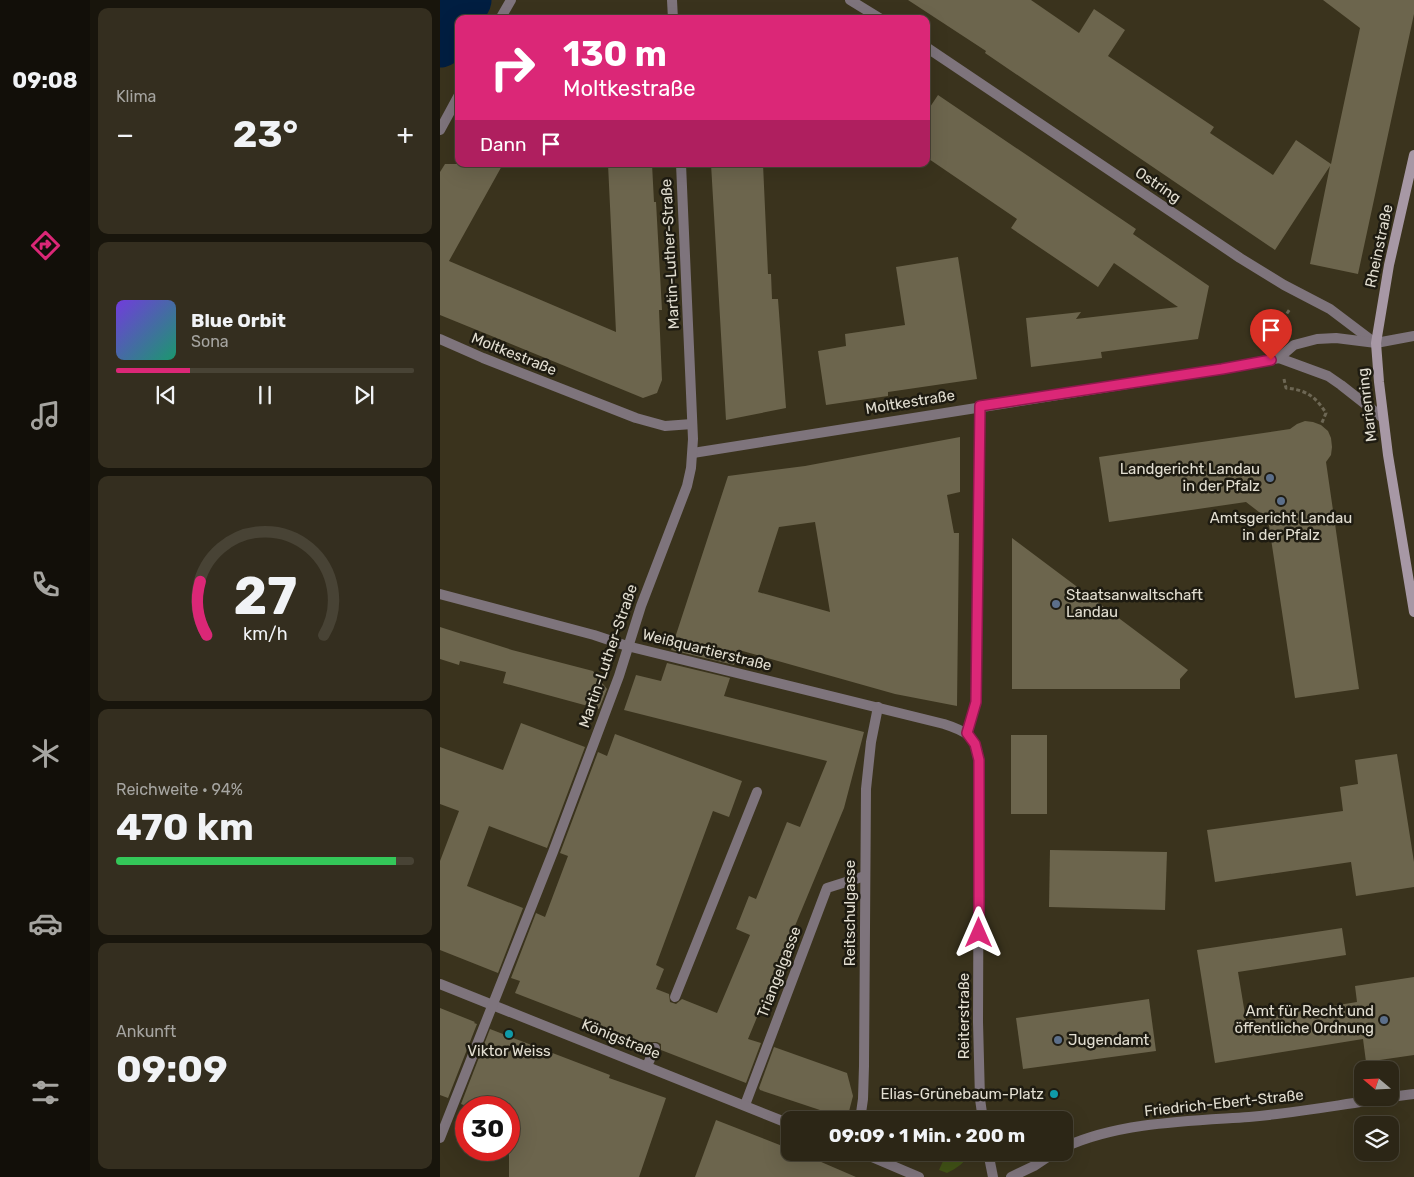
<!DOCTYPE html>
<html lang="de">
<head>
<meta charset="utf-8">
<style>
	body { margin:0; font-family:Rubik,sans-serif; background:#342e1f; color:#f1f3f6; height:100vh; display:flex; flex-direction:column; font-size:19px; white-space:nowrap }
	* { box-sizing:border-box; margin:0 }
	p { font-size:16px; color:#a6a5a1 }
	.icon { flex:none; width:28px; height:28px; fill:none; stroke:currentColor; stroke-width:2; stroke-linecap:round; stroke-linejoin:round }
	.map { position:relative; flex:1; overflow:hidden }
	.panel { display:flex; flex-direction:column; gap:8px; padding:8px; background:#18150c; width:350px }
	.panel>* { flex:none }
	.banner { position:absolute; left:15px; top:15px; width:475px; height:152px; border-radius:10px; box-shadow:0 5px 20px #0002,0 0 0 1px #484335; background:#db2777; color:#fff; overflow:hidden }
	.needle { width:32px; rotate:289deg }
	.tools { position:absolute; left:914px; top:1061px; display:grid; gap:10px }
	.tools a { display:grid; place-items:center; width:45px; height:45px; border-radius:10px; background:#2c2616; box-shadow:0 5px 20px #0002,0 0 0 1px #484335; font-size:25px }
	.speed { position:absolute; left:15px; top:1096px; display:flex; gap:10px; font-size:25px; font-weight:700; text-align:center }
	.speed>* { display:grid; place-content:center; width:65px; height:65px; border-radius:50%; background:#2c2616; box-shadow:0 5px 20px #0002,0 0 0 1px #484335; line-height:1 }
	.speed .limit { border:8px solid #d22; background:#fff; color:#111 }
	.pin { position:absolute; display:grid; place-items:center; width:42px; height:42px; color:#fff; margin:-51px -21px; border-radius:50% 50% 50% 0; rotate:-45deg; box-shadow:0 0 5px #0007 }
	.pin .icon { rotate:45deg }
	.me { position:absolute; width:55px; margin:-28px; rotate:0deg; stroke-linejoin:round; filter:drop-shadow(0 0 4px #0008) }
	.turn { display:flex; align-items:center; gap:18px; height:105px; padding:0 25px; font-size:22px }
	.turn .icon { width:65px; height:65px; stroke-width:2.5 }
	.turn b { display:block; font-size:35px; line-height:42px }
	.then { display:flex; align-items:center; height:48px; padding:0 25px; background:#0003; gap:10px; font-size:19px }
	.big { font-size:38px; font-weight:700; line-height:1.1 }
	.panel .card { flex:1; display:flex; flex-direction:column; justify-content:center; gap:8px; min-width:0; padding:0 18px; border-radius:10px; background:#342e1f }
	.panel .dial { align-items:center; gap:0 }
	.dial svg { height:130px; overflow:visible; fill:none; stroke:#484335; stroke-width:7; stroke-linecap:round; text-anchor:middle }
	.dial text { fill:#f1f3f6; stroke:none }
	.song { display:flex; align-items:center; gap:15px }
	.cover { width:60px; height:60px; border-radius:8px; background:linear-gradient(135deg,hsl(260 70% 55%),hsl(160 70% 35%)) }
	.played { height:5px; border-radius:2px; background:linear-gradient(90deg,#db2777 25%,#484335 25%) }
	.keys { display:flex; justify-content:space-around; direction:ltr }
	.heat { display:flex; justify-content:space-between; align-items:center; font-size:28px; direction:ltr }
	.charge { height:8px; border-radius:4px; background:linear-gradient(90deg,#34c759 94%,#484335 0) }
	.trip { position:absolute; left:341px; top:1111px; width:292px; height:50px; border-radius:10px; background:#2c2616; box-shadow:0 5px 20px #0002,0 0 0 1px #484335; font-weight:700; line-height:50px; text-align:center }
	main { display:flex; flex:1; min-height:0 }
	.tab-bar { display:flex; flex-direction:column; width:90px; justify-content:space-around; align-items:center; background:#120f09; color:#a6a5a1 }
	.tab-bar .icon { width:35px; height:35px }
	.tab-bar .on { color:#db2777 }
	.tab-bar b { font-size:22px; color:#f1f3f6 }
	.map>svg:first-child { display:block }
	.green { fill:#415216 }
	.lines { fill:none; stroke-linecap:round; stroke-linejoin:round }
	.river { stroke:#001e41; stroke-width:49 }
	.building { fill:#6c654d; fill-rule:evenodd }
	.path { stroke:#6d6754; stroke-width:3; stroke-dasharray:4 2.5; stroke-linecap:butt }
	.lane { stroke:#7e747c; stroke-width:10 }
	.street { stroke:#7e747c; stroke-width:10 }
	.secondary { stroke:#a798a5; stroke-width:10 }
	.route-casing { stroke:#8e194d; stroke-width:12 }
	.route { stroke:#db2777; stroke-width:9 }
	.service-dot { fill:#5c6f8a; stroke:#1e1b11; stroke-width:2 }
	.culture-dot { fill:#0f9aa8; stroke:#1e1b11; stroke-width:2 }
	.labels { text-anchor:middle; stroke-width:5; stroke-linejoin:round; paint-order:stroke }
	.street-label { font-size:15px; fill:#e2ded1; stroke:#1e1b11 }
	.poi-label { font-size:15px; fill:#e2ded1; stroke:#1e1b11; text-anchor:end }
</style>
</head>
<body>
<main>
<nav class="tab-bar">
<b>09:08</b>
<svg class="icon on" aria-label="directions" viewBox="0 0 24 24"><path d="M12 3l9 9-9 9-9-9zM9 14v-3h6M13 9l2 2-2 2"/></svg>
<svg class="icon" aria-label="music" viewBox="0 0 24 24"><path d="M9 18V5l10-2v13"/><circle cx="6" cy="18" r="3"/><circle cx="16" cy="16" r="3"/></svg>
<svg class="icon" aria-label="phone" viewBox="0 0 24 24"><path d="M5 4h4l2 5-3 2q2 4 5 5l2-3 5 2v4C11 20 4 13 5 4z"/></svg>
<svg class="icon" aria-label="climate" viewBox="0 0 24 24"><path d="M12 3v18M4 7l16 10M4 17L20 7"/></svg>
<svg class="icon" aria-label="car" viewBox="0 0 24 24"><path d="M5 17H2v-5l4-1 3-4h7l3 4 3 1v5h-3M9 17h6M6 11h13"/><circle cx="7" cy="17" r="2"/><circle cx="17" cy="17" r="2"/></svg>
<svg class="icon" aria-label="filters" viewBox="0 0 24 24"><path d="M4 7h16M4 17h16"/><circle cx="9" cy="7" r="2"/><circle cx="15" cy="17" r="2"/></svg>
</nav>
<section class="panel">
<div class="card"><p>Klima</p>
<div class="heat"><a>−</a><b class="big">23°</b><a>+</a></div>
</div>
<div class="card">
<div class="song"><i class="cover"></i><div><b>Blue Orbit</b><p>Sona</p></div></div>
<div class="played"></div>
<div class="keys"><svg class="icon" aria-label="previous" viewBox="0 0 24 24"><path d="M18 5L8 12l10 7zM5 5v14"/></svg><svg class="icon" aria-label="pause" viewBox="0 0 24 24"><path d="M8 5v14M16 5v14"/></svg><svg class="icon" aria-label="next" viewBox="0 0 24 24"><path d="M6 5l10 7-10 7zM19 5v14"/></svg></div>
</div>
<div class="card dial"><svg viewBox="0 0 100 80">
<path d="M14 69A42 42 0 1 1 86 69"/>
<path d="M14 69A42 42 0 0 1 10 36" stroke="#db2777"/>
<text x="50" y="56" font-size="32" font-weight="700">27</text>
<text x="50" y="72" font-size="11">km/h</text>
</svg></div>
<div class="card"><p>Reichweite · 94%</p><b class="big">470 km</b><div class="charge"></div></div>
<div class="card"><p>Ankunft</p><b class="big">09:09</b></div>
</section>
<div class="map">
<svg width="974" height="1177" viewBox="0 0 974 1177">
	<rect width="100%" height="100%" fill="#3a331d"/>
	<!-- green -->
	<path class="green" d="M507 1152H529V1153C525 1163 517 1168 507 1173L499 1170Z"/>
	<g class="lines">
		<!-- river -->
		<path class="river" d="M0 43 27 0"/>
	</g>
	<!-- building -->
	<g class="building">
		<path d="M468 0H591L639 33 654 9 685 30 668 56 774 127 770 133 833 175 856 140 891 164 920 28 883 0H974V14L918 274 870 264 890 166 835 250 545 53 546 51Z"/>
		<path d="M498 95 696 229 693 234 769 286 758 339 661 352 662 358 591 367 586 318 641 312 636 319 738 307 674 263 658 287 571 228 577 219 486 157V113Z"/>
		<path d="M5 164H63L9 261 176 332 168 164H212L214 202H216L222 310H219L222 380 217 393 203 398 0 315V172Z"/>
		<path d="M271 164H323L328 274H331L332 299H338L346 408 286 420Z"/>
		<path d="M518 257 537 379 448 392V396L386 405 378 351 406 346 405 334 465 325 456 267Z"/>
		<path d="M865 421 873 422 881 425 888 431 891 438 892 447 891 455 886 462 919 689 855 698 828 519 806 502 669 522 659 457 850 429 857 424Z"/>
		<path d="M520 437V492L507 495 514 533H519L517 706 455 694 299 650 294 665 231 650 288 476 365 466ZM375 522 390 612 318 592 339 527Z"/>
		<path d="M572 538 748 670 740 679V689H572Z"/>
		<path d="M0 627 72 650 153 671 167 689 159 709 63 683 66 672 20 661 19 665 0 659Z"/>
		<path d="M227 663 290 678 284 696 424 732 404 808 308 1039 321 1043 306 1083 221 1050V1044L217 1042H211L209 1045 75 993 80 981 71 978 96 913 105 917 128 856 120 853 158 752 167 756 175 734 302 781 289 817 273 811 216 965 224 969 216 989 229 994 230 1002 236 1004 242 999 277 1013 310 935 296 929 309 896 316 899 347 822 360 827 387 761 184 710 196 675 221 681Z"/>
		<path d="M81 723 145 747 107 848 49 826 27 886 83 908 58 973 0 950V861L19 811 0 804V747L63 770Z"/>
		<rect x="571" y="735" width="36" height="79"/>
		<path d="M957 754 974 862V887L916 896 911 862 775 882 767 830 903 811 900 787 918 784 915 760Z"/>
		<path d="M610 850 727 852 725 910 609 907Z"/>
		<path d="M902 928 906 955 798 972 806 1020 917 1002 915 986 974 977V1055L926 1062 923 1039 775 1063 757 950Z"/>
		<path d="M709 999 716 1051 583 1069 576 1018Z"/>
		<path d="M0 1008 35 1022 34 1023 37 1024 8 1098 0 1095Z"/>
		<path d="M50 1029 170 1075 169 1078 226 1098 199 1177H69V1108H31L21 1104Z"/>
		<path d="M334 1047 407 1073 413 1096 407 1119 320 1090 319 1088Z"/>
		<path d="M276 1120 350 1149V1152H358L416 1177H255Z"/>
	</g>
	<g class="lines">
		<!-- path -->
		<g class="path">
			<path d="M837 336 836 329 850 309"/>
			<path d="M844 379 846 388C866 390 875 396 886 413L881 425"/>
		</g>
		<!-- lane -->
		<g class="lane">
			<path d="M235 997 317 792"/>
			<path d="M207 1066 215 1048"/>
			<path d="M305 1105 387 888 425 876"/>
		</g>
		<!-- street -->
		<g class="street">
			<path d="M232 0 233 19"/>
			<path d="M410 0 441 19"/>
			<path d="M60 19 71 0"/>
			<path d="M486 47 800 258 844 285 890 309 935 343"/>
			<path d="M0 130 19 95"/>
			<path d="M0 339 43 358 196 418 225 426 252 424"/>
			<path d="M839 358 888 376 901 385 943 418"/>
			<path d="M253 453 782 369 839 358 854 345 877 339 896 338 936 343 974 336"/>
			<path d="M0 594 154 635 187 646 504 724C526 731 536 736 539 760L538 1022 540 1099 543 1120"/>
			<path d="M527 733 536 702 540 407"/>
			<path d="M0 984 350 1124"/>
			<path d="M950 1097 974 1094"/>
			<path d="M420 1120 423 1099 424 1066 426 789 431 742 438 707"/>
			<path d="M0 1138 113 852 179 676 201 606 247 486 251 468 253 439 241 164"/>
			<path d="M625 1147C679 1122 751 1121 809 1117 856 1113 903 1104 949 1098"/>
			<path d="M420 1152 479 1177"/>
			<path d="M548 1152 553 1177"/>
			<path d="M571 1177 594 1166 615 1152"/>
		</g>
		<!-- secondary -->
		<path class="secondary" d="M974 155 949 265 936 343 939 382 948 455 974 612"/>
	</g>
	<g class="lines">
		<defs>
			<path id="route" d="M539 933V760L535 744 527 733 536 702 540 406 782 369 831 360"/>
		</defs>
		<!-- route casing -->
		<use href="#route" class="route-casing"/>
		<!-- route -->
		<use href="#route" class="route"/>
	</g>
	<!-- markers -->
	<g class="service-dot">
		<circle cx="830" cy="478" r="5"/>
		<circle cx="841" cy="501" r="5"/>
		<circle cx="616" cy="604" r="5"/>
		<circle cx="944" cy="1020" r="5"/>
		<circle cx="618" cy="1040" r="5"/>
	</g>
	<g class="culture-dot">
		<circle cx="69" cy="1034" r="5"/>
		<circle cx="614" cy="1094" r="5"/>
	</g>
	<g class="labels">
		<!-- street labels -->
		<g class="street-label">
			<text transform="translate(718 185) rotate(34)" y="5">Ostring</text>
			<text transform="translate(939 246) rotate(-78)" y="5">Rheinstraße</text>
			<text transform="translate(230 254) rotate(-93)" y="5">Martin-Luther-Straße</text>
			<text transform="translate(74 354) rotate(22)" y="5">Moltkestraße</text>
			<text transform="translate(470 402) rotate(-9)" y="5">Moltkestraße</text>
			<text transform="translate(927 405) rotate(-97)" y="5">Marienring</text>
			<text transform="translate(267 650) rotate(14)" y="5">Weißquartierstraße</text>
			<text transform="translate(168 656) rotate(-71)" y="5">Martin-Luther-Straße</text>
			<text transform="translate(410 913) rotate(-90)" y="5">Reitschulgasse</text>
			<text transform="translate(339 972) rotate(-69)" y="5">Triangelgasse</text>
			<text transform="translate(524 1016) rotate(-90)" y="5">Reiterstraße</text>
			<text transform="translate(181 1039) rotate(22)" y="5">Königstraße</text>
			<text transform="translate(784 1103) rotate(-6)" y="5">Friedrich-Ebert-Straße</text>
		</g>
		<!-- poi labels -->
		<g class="poi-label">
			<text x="820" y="474">Landgericht Landau<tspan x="820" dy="17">in der Pfalz</tspan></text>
			<text x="841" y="523" text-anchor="middle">Amtsgericht Landau<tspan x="841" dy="17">in der Pfalz</tspan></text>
			<text x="626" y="600" text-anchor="start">Staatsanwaltschaft<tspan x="626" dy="17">Landau</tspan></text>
			<text x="934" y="1016">Amt für Recht und<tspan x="934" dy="17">öffentliche Ordnung</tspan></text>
			<text x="628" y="1045" text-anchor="start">Jugendamt</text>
			<text x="69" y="1056" text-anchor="middle">Viktor Weiss</text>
			<text x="604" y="1099">Elias-Grünebaum-Platz</text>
		</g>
	</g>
</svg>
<div class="tools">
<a><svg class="needle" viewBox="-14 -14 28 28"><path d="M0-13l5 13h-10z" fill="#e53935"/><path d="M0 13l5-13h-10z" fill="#a6a5a1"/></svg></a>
<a><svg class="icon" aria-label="layers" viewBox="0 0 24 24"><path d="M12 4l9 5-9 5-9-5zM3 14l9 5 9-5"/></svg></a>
</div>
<div class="speed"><div class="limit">30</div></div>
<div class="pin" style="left:831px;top:360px;background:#d93025"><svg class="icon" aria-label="arrive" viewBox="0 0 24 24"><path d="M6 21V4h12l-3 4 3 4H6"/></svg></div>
<svg class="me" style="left:539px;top:933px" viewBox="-20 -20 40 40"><path d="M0-17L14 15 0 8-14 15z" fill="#db2777" stroke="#fff" stroke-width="4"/></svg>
<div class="trip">09:09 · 1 Min. · 200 m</div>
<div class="banner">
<div class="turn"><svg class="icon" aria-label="right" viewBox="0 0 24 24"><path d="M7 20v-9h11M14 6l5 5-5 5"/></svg><div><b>130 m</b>Moltkestraße</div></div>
<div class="then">Dann<svg class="icon" aria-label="arrive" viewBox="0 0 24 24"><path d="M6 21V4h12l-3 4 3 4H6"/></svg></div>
</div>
</div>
</main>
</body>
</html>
